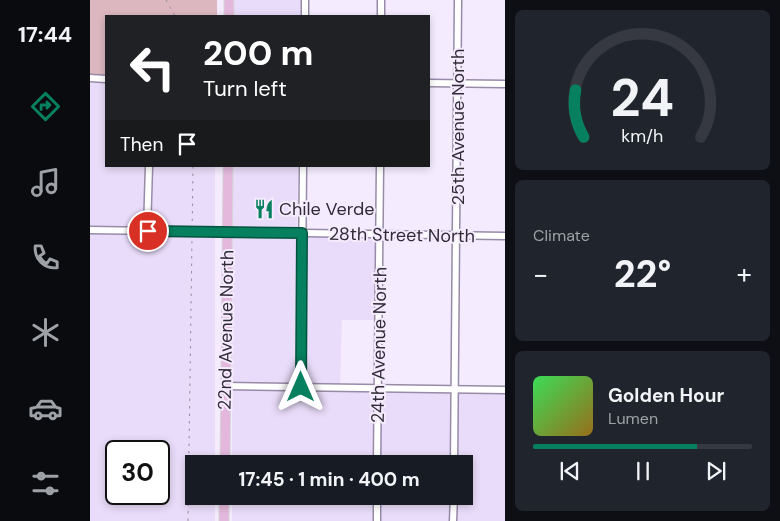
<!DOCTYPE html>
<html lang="en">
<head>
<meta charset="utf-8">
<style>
	body { margin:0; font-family:"DM Sans",sans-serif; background:#20242c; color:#f1f3f6; height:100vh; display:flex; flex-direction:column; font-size:19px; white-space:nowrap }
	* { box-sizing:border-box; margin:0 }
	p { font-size:16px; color:#9ea1a6 }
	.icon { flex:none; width:28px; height:28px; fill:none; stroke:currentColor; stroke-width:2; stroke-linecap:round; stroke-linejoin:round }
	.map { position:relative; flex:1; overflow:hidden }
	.drawer { display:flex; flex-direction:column; gap:10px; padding:10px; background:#0d0f14; width:275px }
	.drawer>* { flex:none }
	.banner { position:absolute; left:15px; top:15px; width:325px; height:152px; border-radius:0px; box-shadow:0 2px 8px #0003; background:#202124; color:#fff; overflow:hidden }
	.speed { position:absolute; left:15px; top:440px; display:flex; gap:10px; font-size:25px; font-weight:700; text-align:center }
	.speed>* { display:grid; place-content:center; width:65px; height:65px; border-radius:50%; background:#171b24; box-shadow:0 2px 8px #0003; line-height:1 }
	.speed .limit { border:2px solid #111; border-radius:8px; background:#fff; color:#111 }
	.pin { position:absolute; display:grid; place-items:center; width:42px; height:42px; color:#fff; margin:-21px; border:2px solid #fff; border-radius:50%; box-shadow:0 1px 5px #0007 }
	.me { position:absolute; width:55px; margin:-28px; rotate:0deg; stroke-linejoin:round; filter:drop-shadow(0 0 4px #0008) }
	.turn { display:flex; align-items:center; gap:18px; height:105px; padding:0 15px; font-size:22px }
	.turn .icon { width:65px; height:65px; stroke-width:2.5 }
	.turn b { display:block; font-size:35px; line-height:42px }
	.then { display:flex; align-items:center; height:48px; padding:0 15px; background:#0003; gap:10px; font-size:19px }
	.big { font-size:38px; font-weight:700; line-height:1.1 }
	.drawer .widget { flex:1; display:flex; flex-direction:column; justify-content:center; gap:8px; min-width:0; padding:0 18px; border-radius:8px; background:#20242c }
	.drawer .dial { align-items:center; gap:0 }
	.dial svg { height:130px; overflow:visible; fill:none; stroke:#363941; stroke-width:7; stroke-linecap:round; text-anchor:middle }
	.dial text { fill:#f1f3f6; stroke:none }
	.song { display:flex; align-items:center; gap:15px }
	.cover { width:60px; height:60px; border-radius:8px; background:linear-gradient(135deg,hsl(130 70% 55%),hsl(40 70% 35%)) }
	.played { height:5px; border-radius:2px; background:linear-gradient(90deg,#06805f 75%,#363941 75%) }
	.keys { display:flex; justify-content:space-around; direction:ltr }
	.heat { display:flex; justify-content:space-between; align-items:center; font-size:28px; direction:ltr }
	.trip { position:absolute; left:95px; top:455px; width:288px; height:50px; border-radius:0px; background:#171b24; box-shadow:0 2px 8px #0003; font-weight:700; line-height:50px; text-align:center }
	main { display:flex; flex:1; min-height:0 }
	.tab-bar { display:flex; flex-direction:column; width:90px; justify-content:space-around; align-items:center; background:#090b0e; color:#9ea1a6 }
	.tab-bar .icon { width:35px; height:35px }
	.tab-bar .active { color:#06805f }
	.tab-bar b { font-size:22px; color:#f1f3f6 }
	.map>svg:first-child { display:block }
	.built { fill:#e9dcfa; fill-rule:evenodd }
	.green { fill:#dcb7c0 }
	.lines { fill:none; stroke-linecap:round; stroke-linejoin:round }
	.minor-casing { stroke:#978ba7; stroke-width:9 }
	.major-casing { stroke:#d6d5d7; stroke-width:11 }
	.minor { stroke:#fff; stroke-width:6 }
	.major { stroke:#e3b8dc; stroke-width:9 }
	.rail { stroke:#968f9e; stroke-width:1; stroke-dasharray:2.5 5; stroke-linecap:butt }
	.route-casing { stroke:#04533e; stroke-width:12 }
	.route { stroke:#06805f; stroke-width:9 }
	.labels { text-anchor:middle; stroke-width:4; stroke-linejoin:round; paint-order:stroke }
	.street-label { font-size:18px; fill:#302b36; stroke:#f4ecfe }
	.poi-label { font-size:18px; fill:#302b36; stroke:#f4ecfe; text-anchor:start }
</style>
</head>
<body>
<main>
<nav class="tab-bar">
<b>17:44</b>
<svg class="icon active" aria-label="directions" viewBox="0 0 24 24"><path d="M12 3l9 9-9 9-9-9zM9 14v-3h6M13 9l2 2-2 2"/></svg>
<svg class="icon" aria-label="music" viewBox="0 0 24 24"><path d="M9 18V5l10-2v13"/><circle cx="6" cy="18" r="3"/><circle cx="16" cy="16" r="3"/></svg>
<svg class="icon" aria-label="phone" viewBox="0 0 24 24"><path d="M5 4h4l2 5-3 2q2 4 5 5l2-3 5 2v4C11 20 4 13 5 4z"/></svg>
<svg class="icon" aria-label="climate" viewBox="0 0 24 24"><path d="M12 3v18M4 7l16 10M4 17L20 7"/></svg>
<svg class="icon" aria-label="car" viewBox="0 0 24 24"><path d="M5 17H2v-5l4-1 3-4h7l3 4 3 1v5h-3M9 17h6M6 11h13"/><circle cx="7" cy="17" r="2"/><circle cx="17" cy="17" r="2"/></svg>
<svg class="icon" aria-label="filters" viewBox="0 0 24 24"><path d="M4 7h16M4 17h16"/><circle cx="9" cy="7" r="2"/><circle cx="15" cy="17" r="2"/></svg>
</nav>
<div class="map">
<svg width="415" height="521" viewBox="0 0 415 521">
	<rect width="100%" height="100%" fill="#f4ecfe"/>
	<!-- built -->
	<g class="built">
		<path d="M144 0H212L211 16H143Z"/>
		<path d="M0 81H16V166H56L55 229 0 228Z"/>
		<path d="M62 166H125V230L60 229Z"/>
		<path d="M142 166H208L207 231 142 230Z"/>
		<path d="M0 233 125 235V464H104V496H125V521H0ZM26 451H69V494H26Z"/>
		<path d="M142 235 209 236 208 384 142 383Z"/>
		<path d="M215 236 287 238 285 320H252L250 385H214Z"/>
		<path d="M142 389 285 391 284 464H142Z"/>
		<path d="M291 391 362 393 361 464H290Z"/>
		<path d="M368 393 415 394V521H366L367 496H374V464H367Z"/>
		<rect x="142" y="496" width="142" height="25"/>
		<path d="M290 496H361L360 521H290Z"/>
	</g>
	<!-- green -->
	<path class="green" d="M0 0H127V16H16V75H0Z"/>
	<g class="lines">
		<defs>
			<g id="minor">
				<path d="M215 16V0"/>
				<path d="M291 16V0"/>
				<path d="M0 78 16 79"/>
				<path d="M339 83 415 84"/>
				<path d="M0 230 415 236"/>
				<path d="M57 231 59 166"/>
				<path d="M136 386 415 390"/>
				<path d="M211 387 213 166"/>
				<path d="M287 464 290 166"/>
				<path d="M364 464 368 0"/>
				<path d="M287 521V496"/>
				<path d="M363 521 364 496"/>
			</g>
			<g id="major">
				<path d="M139 16V0"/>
				<path d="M135 464 138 166"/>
				<path d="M134 521V496"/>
			</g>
		</defs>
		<!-- minor casing -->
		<use href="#minor" class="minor-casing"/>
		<!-- major casing -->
		<use href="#major" class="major-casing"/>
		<!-- minor -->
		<use href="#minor" class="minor"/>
		<!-- major -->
		<use href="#major" class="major"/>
		<!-- rail -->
		<g class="rail">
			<path d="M76 0 85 16"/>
			<path d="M98 521 103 166"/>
		</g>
	</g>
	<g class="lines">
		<defs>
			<path id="route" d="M58 231 212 233 211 387"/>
		</defs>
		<!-- route casing -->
		<use href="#route" class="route-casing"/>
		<!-- route -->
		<use href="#route" class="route"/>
	</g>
	<!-- icons -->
	<defs>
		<symbol id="restaurant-bare" viewBox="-9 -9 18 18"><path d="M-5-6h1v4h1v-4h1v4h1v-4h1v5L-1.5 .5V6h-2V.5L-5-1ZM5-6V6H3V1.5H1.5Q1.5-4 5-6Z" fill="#06805f" stroke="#f4ecfe" stroke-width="2.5" paint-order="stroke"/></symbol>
	</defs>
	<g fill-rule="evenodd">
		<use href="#restaurant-bare" x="160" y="195" width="28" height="28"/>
	</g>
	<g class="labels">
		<!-- street labels -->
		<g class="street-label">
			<text transform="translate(368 127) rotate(-90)" y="6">25th Avenue North</text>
			<text transform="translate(312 235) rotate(1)" y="6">28th Street North</text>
			<text transform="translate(136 330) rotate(-89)" y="6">22nd Avenue North</text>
			<text transform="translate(289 345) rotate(-89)" y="6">24th Avenue North</text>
		</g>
		<!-- poi labels -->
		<g class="poi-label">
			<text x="189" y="215">Chile Verde</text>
		</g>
	</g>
</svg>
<div class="speed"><div class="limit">30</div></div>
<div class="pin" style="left:58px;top:231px;background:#d93025"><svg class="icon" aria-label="arrive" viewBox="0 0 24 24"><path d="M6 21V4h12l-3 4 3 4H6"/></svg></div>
<svg class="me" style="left:211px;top:387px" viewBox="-20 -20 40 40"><path d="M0-17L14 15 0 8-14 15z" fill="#06805f" stroke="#fff" stroke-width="4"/></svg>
<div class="trip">17:45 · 1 min · 400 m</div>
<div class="banner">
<div class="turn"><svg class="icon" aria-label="left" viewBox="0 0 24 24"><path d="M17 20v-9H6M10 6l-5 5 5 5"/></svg><div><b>200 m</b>Turn left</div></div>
<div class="then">Then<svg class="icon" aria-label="arrive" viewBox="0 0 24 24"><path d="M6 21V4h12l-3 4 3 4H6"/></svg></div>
</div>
</div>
<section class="drawer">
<div class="widget dial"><svg viewBox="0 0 100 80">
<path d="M14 69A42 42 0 1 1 86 69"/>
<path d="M14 69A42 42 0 0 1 9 40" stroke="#06805f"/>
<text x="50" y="56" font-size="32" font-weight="700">24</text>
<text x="50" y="72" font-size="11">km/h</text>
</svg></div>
<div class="widget"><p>Climate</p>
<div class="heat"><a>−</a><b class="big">22°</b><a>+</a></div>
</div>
<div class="widget">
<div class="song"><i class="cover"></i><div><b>Golden Hour</b><p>Lumen</p></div></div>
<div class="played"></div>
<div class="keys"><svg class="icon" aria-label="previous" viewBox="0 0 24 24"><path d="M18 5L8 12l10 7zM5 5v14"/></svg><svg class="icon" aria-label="pause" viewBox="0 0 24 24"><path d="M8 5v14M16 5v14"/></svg><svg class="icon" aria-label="next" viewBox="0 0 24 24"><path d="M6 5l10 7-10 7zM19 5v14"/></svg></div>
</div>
</section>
</main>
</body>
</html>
